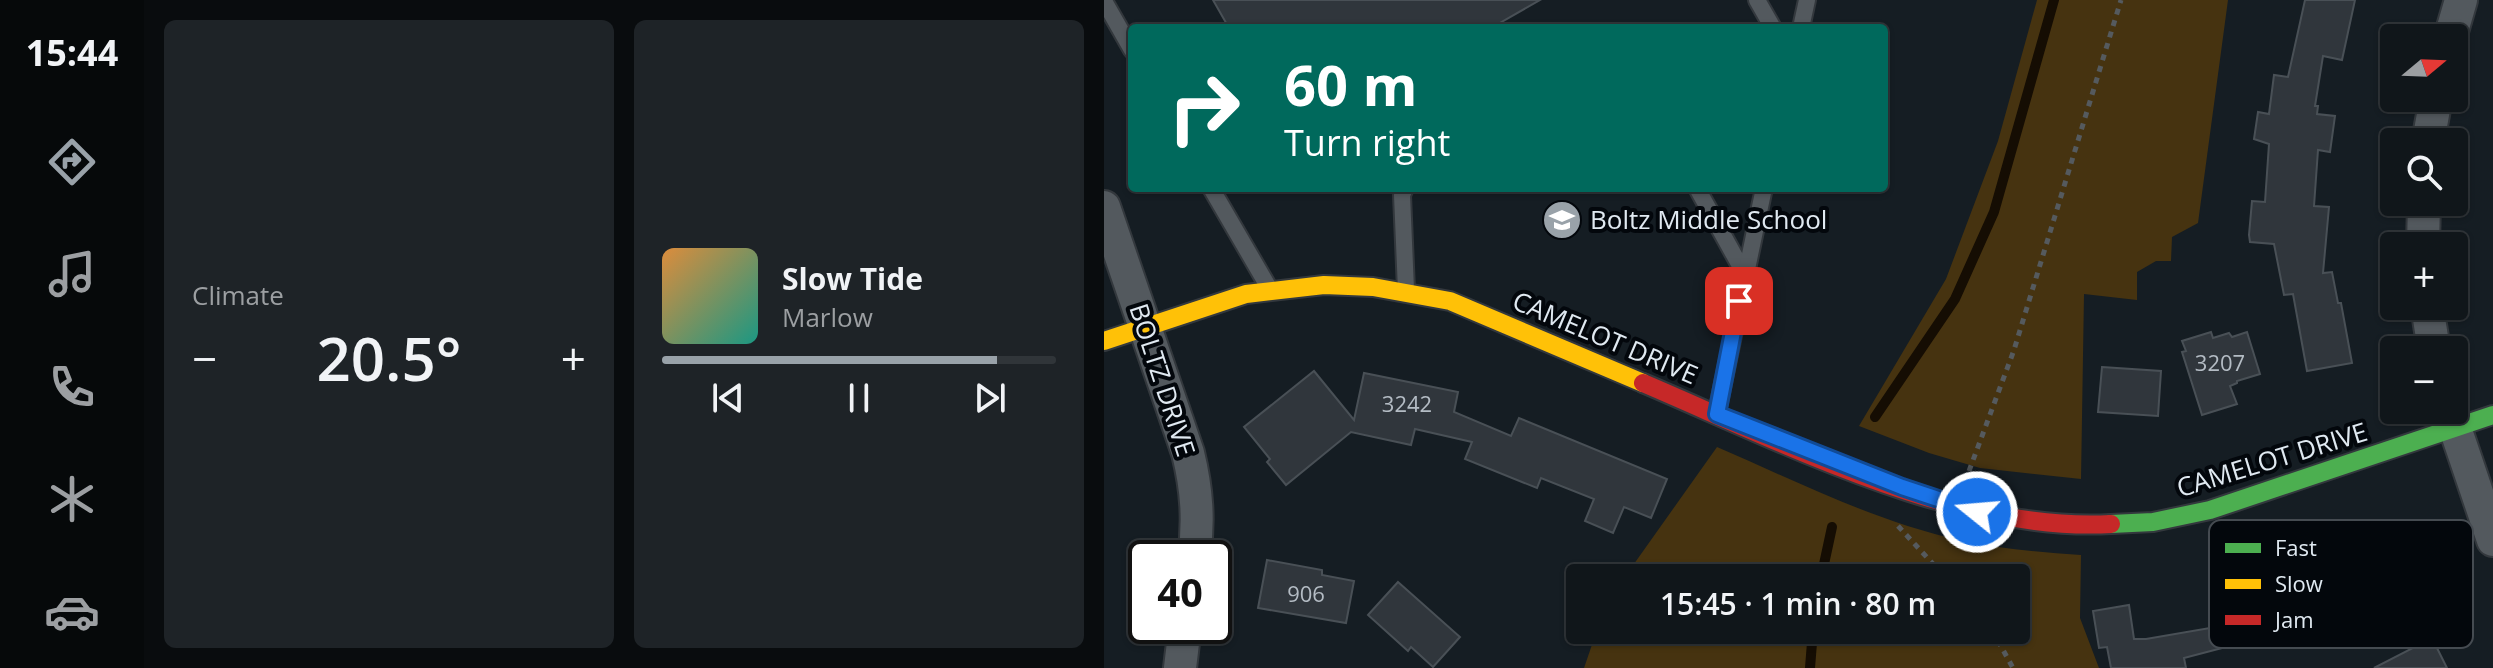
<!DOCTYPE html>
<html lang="en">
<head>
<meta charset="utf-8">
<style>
	body { margin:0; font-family:"Open Sans",sans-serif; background:#1e2327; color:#f1f3f6; height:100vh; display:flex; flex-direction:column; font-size:30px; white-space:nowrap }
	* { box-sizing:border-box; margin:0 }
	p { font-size:26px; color:#9c9fa2 }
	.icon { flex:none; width:44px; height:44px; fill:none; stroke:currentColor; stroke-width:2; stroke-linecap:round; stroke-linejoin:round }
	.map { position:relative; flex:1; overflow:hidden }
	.details { display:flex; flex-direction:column; gap:20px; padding:20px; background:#090c0e; width:960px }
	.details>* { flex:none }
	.top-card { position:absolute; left:24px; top:24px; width:760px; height:168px; border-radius:8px; box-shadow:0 2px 6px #0004,0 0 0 2px #303539; background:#00695c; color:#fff; overflow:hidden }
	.needle { width:52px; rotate:71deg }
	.controls { position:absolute; left:1276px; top:24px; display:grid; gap:16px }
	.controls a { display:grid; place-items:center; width:88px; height:88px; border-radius:8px; background:#10161a; box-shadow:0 2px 6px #0004,0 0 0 2px #303539; font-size:40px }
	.speed { position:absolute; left:24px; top:540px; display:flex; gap:16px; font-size:40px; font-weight:700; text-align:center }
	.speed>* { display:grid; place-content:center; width:104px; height:104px; border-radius:50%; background:#10161a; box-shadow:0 2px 6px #0004,0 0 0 2px #303539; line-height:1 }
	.speed .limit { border:4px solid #111; border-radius:12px; background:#fff; color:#111 }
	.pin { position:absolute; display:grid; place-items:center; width:68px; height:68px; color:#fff; margin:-34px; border-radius:16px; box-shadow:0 4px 12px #0006 }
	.me { position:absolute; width:88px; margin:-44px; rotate:287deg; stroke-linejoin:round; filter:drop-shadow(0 0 6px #0008) }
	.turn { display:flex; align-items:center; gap:28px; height:168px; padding:0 24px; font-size:36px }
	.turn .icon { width:104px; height:104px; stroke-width:2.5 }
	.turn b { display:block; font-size:56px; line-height:68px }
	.big { font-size:60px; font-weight:600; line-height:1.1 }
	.details .card { flex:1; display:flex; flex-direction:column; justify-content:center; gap:12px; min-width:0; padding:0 28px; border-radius:12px; background:#1e2327 }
	.song { display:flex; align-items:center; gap:24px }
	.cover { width:96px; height:96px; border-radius:12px; background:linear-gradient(135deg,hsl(30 70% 55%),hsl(170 70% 35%)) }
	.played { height:8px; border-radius:4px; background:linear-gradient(90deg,#99a2a9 85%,#303539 85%) }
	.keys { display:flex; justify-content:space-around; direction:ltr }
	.heat { display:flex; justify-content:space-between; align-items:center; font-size:44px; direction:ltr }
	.details .tiles { flex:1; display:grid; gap:20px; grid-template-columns:repeat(2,1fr) }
	.trip { position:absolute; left:462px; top:564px; width:464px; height:80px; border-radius:8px; background:#10161a; box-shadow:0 2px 6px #0004,0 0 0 2px #303539; font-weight:600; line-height:80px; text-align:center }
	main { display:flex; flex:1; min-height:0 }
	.menu { display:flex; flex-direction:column; width:144px; justify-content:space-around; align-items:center; background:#06090a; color:#9c9fa2 }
	.menu .icon { width:56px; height:56px }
	.menu .selected { color:#99a2a9 }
	.menu b { font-size:36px; color:#f1f3f6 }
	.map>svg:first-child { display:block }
	.green { fill:#463310 }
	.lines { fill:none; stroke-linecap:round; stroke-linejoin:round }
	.stream { stroke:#150d03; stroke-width:10 }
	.building { fill:#30363c; stroke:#495056; stroke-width:2 }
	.lane-casing { stroke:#33383d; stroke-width:20 }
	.street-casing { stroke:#33383d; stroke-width:36 }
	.fast-casing { stroke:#33383d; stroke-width:22 }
	.slow-casing { stroke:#33383d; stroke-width:22 }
	.jam-casing { stroke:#33383d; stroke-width:22 }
	.path { stroke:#555a5e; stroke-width:5; stroke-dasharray:6 6; stroke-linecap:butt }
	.lane { stroke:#53595e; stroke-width:16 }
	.street { stroke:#53595e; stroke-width:32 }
	.fast { stroke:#4caf50; stroke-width:18 }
	.slow { stroke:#ffc107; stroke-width:18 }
	.jam { stroke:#c62828; stroke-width:18 }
	.route-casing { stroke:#114b97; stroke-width:20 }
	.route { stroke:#1a73e8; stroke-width:14 }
	.labels { text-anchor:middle; stroke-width:8; stroke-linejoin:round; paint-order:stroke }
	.number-label { font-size:22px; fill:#b4bcc4 }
	.poi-label { font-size:26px; fill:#e0e9f1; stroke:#03070c; text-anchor:start }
	.street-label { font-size:26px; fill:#e0e9f1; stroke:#03070c }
	.key { fill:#03070c; stroke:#454b51; stroke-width:2 }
	.key-label { font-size:22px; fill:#e0e9f1 }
</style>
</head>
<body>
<main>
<nav class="menu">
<b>15:44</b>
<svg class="icon selected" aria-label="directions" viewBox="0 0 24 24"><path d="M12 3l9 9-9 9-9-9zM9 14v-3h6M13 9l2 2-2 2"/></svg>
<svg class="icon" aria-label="music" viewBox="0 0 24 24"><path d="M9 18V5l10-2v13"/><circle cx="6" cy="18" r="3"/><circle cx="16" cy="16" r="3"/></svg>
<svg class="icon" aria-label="phone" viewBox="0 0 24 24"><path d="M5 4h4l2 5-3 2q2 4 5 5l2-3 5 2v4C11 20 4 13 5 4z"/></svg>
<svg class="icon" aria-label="climate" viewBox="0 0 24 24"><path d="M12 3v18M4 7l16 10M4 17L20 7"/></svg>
<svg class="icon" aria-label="car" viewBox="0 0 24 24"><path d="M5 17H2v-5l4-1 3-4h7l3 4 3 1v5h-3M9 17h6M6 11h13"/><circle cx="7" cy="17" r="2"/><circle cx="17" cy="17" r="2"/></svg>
</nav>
<section class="details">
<div class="tiles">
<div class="card"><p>Climate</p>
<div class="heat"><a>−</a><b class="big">20.5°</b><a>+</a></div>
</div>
<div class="card">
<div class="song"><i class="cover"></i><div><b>Slow Tide</b><p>Marlow</p></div></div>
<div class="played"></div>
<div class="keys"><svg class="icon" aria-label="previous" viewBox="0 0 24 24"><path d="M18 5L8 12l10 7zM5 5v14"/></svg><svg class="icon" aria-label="pause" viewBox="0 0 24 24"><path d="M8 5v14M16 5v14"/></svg><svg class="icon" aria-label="next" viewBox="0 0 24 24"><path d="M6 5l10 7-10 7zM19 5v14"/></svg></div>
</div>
</div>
</section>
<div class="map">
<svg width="1389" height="668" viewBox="0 0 1389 668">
	<rect width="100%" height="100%" fill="#151d23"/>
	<!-- green -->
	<g class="green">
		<path d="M933 0H1124L1094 223 1068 237 1067 261H1052L1033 272V300L980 294 977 479 876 468 825 453 755 426 842 279 894 141Z"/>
		<path d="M613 447C692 481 770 521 855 540 895 549 936 552 977 555L976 618 995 668H480L493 630H912V578H520Z"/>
	</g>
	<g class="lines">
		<!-- stream -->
		<g class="stream">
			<path d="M771 417 851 299 890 212 950 0"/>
			<path d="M717 578 728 527"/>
			<path d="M706 668 709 630"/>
		</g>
	</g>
	<!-- building -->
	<g class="building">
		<path d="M109 0H436L387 28H125Z"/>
		<path d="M1201 0H1251L1238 60 1219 56 1211 106H1214L1213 114 1231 116 1226 152 1214 150 1210 206 1225 207 1219 273 1228 272 1234 303H1237L1248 363 1203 371 1189 294 1180 295 1170 244 1146 242 1145 235 1148 201 1161 202 1165 144 1150 139 1154 112 1165 114 1170 75 1184 77Z"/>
		<path d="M1107 332 1109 338 1125 333 1128 337 1143 332 1156 374 1133 381V383L1126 386 1133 404 1098 415 1078 352 1082 351 1078 341Z"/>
		<path d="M998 367 1057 371 1054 416 994 412Z"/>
		<path d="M210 371 250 420 260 373 354 392 350 412 407 436 415 418 563 479 547 518 520 507 509 533 481 521 490 499 437 478 433 488 361 459 368 442 311 429 307 445 247 432 182 485 163 462 166 459 140 427Z"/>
		<path d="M163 560 218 570V575L250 581 242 623 154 608Z"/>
		<path d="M294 582 356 637 329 667 307 647 304 651 264 615Z"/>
		<path d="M1188 589 1198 627 1080 658 1082 668H1007L1003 647 995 648 989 611 1025 605 1030 639H1042L1112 627 1108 611 1123 607 1122 604 1168 592V594Z"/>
		<path d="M1328 638 1343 668H1270Z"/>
	</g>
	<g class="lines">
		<defs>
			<g id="lane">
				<path d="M653 0 669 28"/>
				<path d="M0 1 28 50"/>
				<path d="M697 28 703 0"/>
				<path d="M107 188 165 288"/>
				<path d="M301 188 298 195 302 290"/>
				<path d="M593 188 640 273"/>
				<path d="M613 412 660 188"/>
			</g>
			<g id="street">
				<path d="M1346 38 1357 0"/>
				<path d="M1324 142 1332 98"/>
				<path d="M0 207 84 453C93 490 95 521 90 558"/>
				<path d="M1319 246 1320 202"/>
				<path d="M1323 306 1330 350"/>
				<path d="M1345 410 1389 540"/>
				<path d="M76 668 81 626"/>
			</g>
			<path id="fast" d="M1007 524 1049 522 1106 510 1389 415"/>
			<path id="slow" d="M0 341 142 294 220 285 269 287 346 301 539 383"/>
			<path id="jam" d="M539 383C678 442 853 533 1007 524"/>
		</defs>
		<!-- lane casing -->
		<use href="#lane" class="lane-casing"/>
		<!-- street casing -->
		<use href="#street" class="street-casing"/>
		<!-- fast casing -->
		<use href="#fast" class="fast-casing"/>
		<!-- slow casing -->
		<use href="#slow" class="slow-casing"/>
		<!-- jam casing -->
		<use href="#jam" class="jam-casing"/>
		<!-- path -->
		<g class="path">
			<path d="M865 471 910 350 1017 0"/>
			<path d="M794 526 842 578"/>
			<path d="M888 630 909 668"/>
		</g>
		<!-- lane -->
		<use href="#lane" class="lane"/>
		<!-- street -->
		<use href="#street" class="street"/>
		<!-- fast -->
		<use href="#fast" class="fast"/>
		<!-- slow -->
		<use href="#slow" class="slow"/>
		<!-- jam -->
		<use href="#jam" class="jam"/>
	</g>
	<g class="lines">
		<defs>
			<path id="route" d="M635 301 613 414 798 487 873 512"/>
		</defs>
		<!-- route casing -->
		<use href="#route" class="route-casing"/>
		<!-- route -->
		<use href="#route" class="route"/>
	</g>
	<!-- icons -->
	<defs>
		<symbol id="school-disc" viewBox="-11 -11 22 22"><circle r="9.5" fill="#99a2a9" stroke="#03070c"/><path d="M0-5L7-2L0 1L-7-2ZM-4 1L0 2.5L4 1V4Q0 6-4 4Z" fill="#fff"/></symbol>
	</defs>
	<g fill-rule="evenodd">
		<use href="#school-disc" x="436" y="198" width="44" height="44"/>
	</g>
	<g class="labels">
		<!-- number labels -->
		<g class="number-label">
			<text x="1116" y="371">3207</text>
			<text x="303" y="412">3242</text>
			<text x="202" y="602">906</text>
		</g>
		<!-- poi labels -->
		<g class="poi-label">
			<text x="486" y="229">Boltz Middle School</text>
		</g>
		<!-- street labels -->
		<g class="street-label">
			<text transform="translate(501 338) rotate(23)" y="9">CAMELOT DRIVE</text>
			<text transform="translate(58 380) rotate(72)" y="9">BOLTZ DRIVE</text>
			<text transform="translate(1168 460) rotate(-17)" y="9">CAMELOT DRIVE</text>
		</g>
	</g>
	<!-- legend -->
	<rect x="1105" y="520" width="264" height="128" rx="12" class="key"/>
	<rect x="1121" y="543" width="36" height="10" fill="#4caf50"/>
	<rect x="1121" y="579" width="36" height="10" fill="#ffc107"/>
	<rect x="1121" y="615" width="36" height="10" fill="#c62828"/>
	<g class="key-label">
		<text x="1171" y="556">Fast</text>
		<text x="1171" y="592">Slow</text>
		<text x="1171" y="628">Jam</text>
	</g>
</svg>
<div class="controls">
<a><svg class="needle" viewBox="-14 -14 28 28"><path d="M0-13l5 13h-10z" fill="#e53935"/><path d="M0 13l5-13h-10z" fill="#9c9fa2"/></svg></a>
<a><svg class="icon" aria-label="search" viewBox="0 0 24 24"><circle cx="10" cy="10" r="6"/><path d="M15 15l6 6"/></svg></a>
<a>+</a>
<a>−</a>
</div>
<div class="speed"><div class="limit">40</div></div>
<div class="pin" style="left:635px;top:301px;background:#d93025"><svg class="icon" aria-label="arrive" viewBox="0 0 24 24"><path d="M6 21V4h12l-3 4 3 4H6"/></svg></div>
<svg class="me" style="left:873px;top:512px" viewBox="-20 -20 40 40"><circle r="17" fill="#1a73e8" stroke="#fff" stroke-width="3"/><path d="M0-11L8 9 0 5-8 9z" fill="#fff"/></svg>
<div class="trip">15:45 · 1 min · 80 m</div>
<div class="top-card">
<div class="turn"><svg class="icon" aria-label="right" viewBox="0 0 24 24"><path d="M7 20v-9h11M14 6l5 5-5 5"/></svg><div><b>60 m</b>Turn right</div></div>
</div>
</div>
</main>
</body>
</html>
